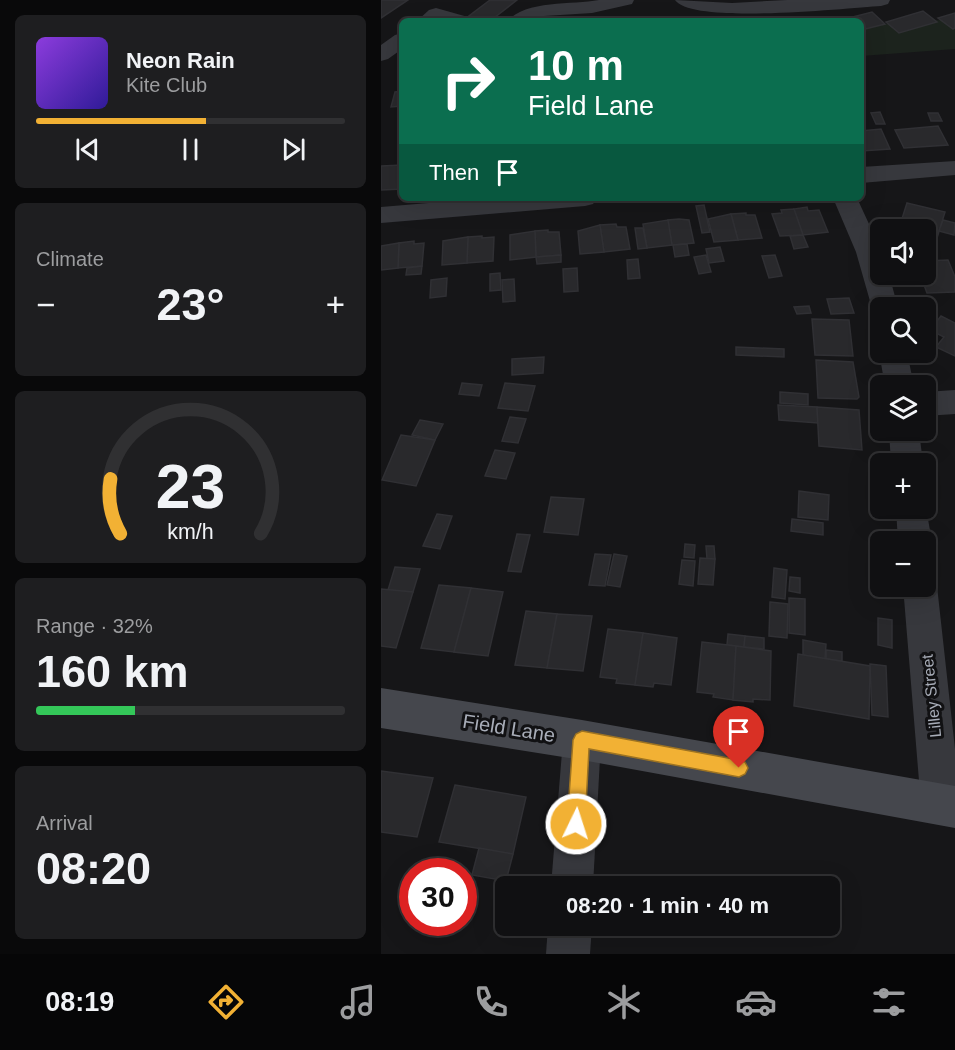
<!DOCTYPE html>
<html lang="en">
<head>
<meta charset="utf-8">
<style>
	body { margin:0; font-family:Arial,sans-serif; background:#1e1e20; color:#f1f3f6; height:100vh; display:flex; flex-direction:column; font-size:22px; white-space:nowrap }
	* { box-sizing:border-box; margin:0 }
	p { font-size:20px; color:#9c9d9f }
	.icon { flex:none; width:33px; height:33px; fill:none; stroke:currentColor; stroke-width:2; stroke-linecap:round; stroke-linejoin:round }
	.map { position:relative; flex:1; overflow:hidden }
	.side { display:flex; flex-direction:column; gap:15px; padding:15px; background:#09090a; width:381px }
	.side>* { flex:none }
	.top-card { position:absolute; left:18px; top:18px; width:465px; height:183px; border-radius:9px; box-shadow:0 6px 24px #0002,0 0 0 2px #303032; background:#0b6e4f; color:#fff; overflow:hidden }
	.fabs { position:absolute; left:489px; top:219px; display:grid; gap:12px }
	.fabs a { display:grid; place-items:center; width:66px; height:66px; border-radius:9px; background:#101012; box-shadow:0 6px 24px #0002,0 0 0 2px #303032; font-size:30px }
	.speed { position:absolute; left:18px; top:858px; display:flex; gap:12px; font-size:30px; font-weight:700; text-align:center }
	.speed>* { display:grid; place-content:center; width:78px; height:78px; border-radius:50%; background:#101012; box-shadow:0 6px 24px #0002,0 0 0 2px #303032; line-height:1 }
	.speed .limit { border:9px solid #d22; background:#fff; color:#111 }
	.pin { position:absolute; display:grid; place-items:center; width:51px; height:51px; color:#fff; margin:-62px -26px; border-radius:50% 50% 50% 0; rotate:-45deg; box-shadow:0 0 6px #0007 }
	.pin .icon { rotate:45deg }
	.me { position:absolute; width:66px; margin:-33px; rotate:4deg; stroke-linejoin:round; filter:drop-shadow(0 0 4px #0008) }
	.turn { display:flex; align-items:center; gap:21px; height:126px; padding:0 30px; font-size:27px }
	.turn .icon { width:78px; height:78px; stroke-width:2.5 }
	.turn b { display:block; font-size:42px; line-height:51px }
	.then { display:flex; align-items:center; height:57px; padding:0 30px; background:#0003; gap:12px; font-size:22px }
	.big { font-size:45px; font-weight:700; line-height:1.1 }
	.side .tile { flex:1; display:flex; flex-direction:column; justify-content:center; gap:9px; min-width:0; padding:0 21px; border-radius:9px; background:#1e1e20 }
	.side .dial { align-items:center; gap:0 }
	.dial svg { height:156px; overflow:visible; fill:none; stroke:#303032; stroke-width:7; stroke-linecap:round; text-anchor:middle }
	.dial text { fill:#f1f3f6; stroke:none }
	.song { display:flex; align-items:center; gap:18px }
	.cover { width:72px; height:72px; border-radius:9px; background:linear-gradient(135deg,hsl(270 70% 55%),hsl(250 70% 35%)) }
	.played { height:6px; border-radius:3px; background:linear-gradient(90deg,#f2b134 55%,#303032 55%) }
	.keys { display:flex; justify-content:space-around; direction:ltr }
	.heat { display:flex; justify-content:space-between; align-items:center; font-size:33px; direction:ltr }
	.charge { height:9px; border-radius:4px; background:linear-gradient(90deg,#34c759 32%,#303032 0) }
	.trip { position:absolute; left:114px; top:876px; width:345px; height:60px; border-radius:9px; background:#101012; box-shadow:0 6px 24px #0002,0 0 0 2px #303032; font-weight:700; line-height:60px; text-align:center }
	.dock { display:flex; height:96px; justify-content:space-around; align-items:center; background:#060607; color:#9c9d9f }
	.dock .icon { width:42px; height:42px }
	.dock .active { color:#f2b134 }
	.dock b { font-size:27px; color:#f1f3f6 }
	main { display:flex; flex:1; min-height:0 }
	.map>svg:first-child { display:block }
	.green { fill:#1c231d }
	.building { fill:#29292c; stroke:#303034; stroke-width:1.5 }
	.lines { fill:none; stroke-linecap:round; stroke-linejoin:round }
	.street { fill:#37383d; fill-rule:evenodd }
	.secondary { fill:#45474d; fill-rule:evenodd }
	.route { fill:#f2b134; stroke:#9d7322; stroke-width:1.5 }
	.labels { text-anchor:middle; stroke-width:6; stroke-linejoin:round; paint-order:stroke }
	.street-label { font-size:16px; fill:#a8adb8; stroke:#111113 }
	.near-street-label { font-size:20px; fill:#a8adb8; stroke:#111113 }
</style>
</head>
<body>
<main>
<section class="side">
<div class="tile">
<div class="song"><i class="cover"></i><div><b>Neon Rain</b><p>Kite Club</p></div></div>
<div class="played"></div>
<div class="keys"><svg class="icon" aria-label="previous" viewBox="0 0 24 24"><path d="M18 5L8 12l10 7zM5 5v14"/></svg><svg class="icon" aria-label="pause" viewBox="0 0 24 24"><path d="M8 5v14M16 5v14"/></svg><svg class="icon" aria-label="next" viewBox="0 0 24 24"><path d="M6 5l10 7-10 7zM19 5v14"/></svg></div>
</div>
<div class="tile"><p>Climate</p>
<div class="heat"><a>−</a><b class="big">23°</b><a>+</a></div>
</div>
<div class="tile dial"><svg viewBox="0 0 100 80">
<path d="M14 69A42 42 0 1 1 86 69"/>
<path d="M14 69A42 42 0 0 1 9 41" stroke="#f2b134"/>
<text x="50" y="56" font-size="32" font-weight="700">23</text>
<text x="50" y="72" font-size="11">km/h</text>
</svg></div>
<div class="tile"><p>Range · 32%</p><b class="big">160 km</b><div class="charge"></div></div>
<div class="tile"><p>Arrival</p><b class="big">08:20</b></div>
</section>
<div class="map">
<svg width="574" height="954" viewBox="0 0 574 954">
	<rect width="100%" height="100%" fill="#161618"/>
	<!-- green -->
	<path class="green" d="M560 20 574 28V49L480 56V30L504 24Z"/>
	<!-- building -->
	<g class="building">
		<path d="M0 0H27L0 18Z"/>
		<path d="M109 0H136L109 21 88 16Z"/>
		<path d="M542 11 556 22 518 33 505 22Z"/>
		<path d="M491 12 504 24 480 30V21H456Z"/>
		<path d="M574 13V28L572 29 557 18Z"/>
		<path d="M21 91V106L10 107 14 92Z"/>
		<path d="M499 112 504 124H495L490 113Z"/>
		<path d="M547 113H557L561 121H550Z"/>
		<path d="M557 126 567 145 523 148 514 130Z"/>
		<path d="M500 129 509 149 480 151V131Z"/>
		<path d="M21 165V189L0 190V166Z"/>
		<path d="M526 203 564 212 556 238 544 235V230L518 228Z"/>
		<path d="M323 205 329 232 321 233 315 206Z"/>
		<path d="M426 207 427 211 438 210 447 232 422 235 413 209Z"/>
		<path d="M413 209 422 235 399 236 391 214 401 213 400 210Z"/>
		<path d="M365 213V215H374L381 238 357 240 350 214Z"/>
		<path d="M350 214 357 240 333 242 327 219Z"/>
		<path d="M298 219 308 220 313 243 291 245 287 220Z"/>
		<path d="M287 220 291 245 266 248 262 224Z"/>
		<path d="M562 220 574 223 573 235 558 231Z"/>
		<path d="M235 224 236 227H245L249 249 223 252 219 225Z"/>
		<path d="M219 225 223 252 199 254 197 231Z"/>
		<path d="M254 228H262L266 248 257 249Z"/>
		<path d="M167 230V232H178L180 255 155 257 154 231Z"/>
		<path d="M154 231 155 257 129 260V235Z"/>
		<path d="M422 235 427 247 413 249 409 236Z"/>
		<path d="M101 236V238L113 237 112 261 86 263 87 237Z"/>
		<path d="M87 237 86 263 61 265 62 241Z"/>
		<path d="M33 241V244L43 243 41 266 17 268 18 243Z"/>
		<path d="M18 243 17 268 0 270V246Z"/>
		<path d="M306 244 308 255 294 257 292 245Z"/>
		<path d="M339 247 343 261 328 263 325 249Z"/>
		<path d="M180 255V262L156 264 155 257Z"/>
		<path d="M325 255 330 272 318 274 313 257Z"/>
		<path d="M394 255 401 276 388 278 381 256Z"/>
		<path d="M257 259 259 278 247 279 246 260Z"/>
		<path d="M567 260 574 277V292L546 293 539 274H544V261Z"/>
		<path d="M41 266 40 274 25 275 26 268Z"/>
		<path d="M196 268 197 291 183 292 182 269Z"/>
		<path d="M119 273 120 290 109 291V274Z"/>
		<path d="M66 278 65 296 49 298 50 280Z"/>
		<path d="M133 279 134 301 122 302 121 280Z"/>
		<path d="M468 298 473 313 450 314 446 299Z"/>
		<path d="M428 306 430 313 416 314 413 307Z"/>
		<path d="M560 316 574 323V356L555 347 563 337 549 330Z"/>
		<path d="M431 319 468 320 472 356 434 355Z"/>
		<path d="M355 347 403 349V357L355 355Z"/>
		<path d="M163 357 162 373 131 375V359Z"/>
		<path d="M435 360 472 362 478 397 476 399 437 398Z"/>
		<path d="M81 383 101 385 98 396 78 394Z"/>
		<path d="M124 383 154 386 147 411 117 408Z"/>
		<path d="M399 392 427 394V405L399 403Z"/>
		<path d="M397 405 436 407 437 423 398 420Z"/>
		<path d="M436 407 478 410 481 450 438 446Z"/>
		<path d="M129 417 145 419 137 443 121 441Z"/>
		<path d="M39 420 62 424 54 440 31 435Z"/>
		<path d="M20 435 54 440 35 486 1 480Z"/>
		<path d="M114 450 134 453 125 479 104 476Z"/>
		<path d="M418 491 448 495 447 520 417 517Z"/>
		<path d="M170 497 203 499 197 535 163 532Z"/>
		<path d="M56 514 71 516 59 549 42 546Z"/>
		<path d="M411 519 442 523V535L410 531Z"/>
		<path d="M136 534 149 535 140 572 127 571Z"/>
		<path d="M304 544 314 545 313 558 303 557Z"/>
		<path d="M325 546H333L334 559H326Z"/>
		<path d="M214 554 230 555 224 586 208 585Z"/>
		<path d="M233 554 246 556 239 587 226 585Z"/>
		<path d="M319 558 334 559 332 585 317 584Z"/>
		<path d="M301 560 314 561 312 586 298 584Z"/>
		<path d="M14 567 39 569 32 592 7 590Z"/>
		<path d="M393 568 406 570 404 599 391 597Z"/>
		<path d="M409 577 419 578V593L408 591Z"/>
		<path d="M58 585 90 588 73 652 40 648Z"/>
		<path d="M90 588 122 592 107 656 73 652Z"/>
		<path d="M0 589 32 592 15 648 0 646Z"/>
		<path d="M408 598 424 599V635L408 633Z"/>
		<path d="M389 602 407 604 406 638 388 636Z"/>
		<path d="M145 611 176 614 166 668 134 665Z"/>
		<path d="M176 614 211 616 202 671 166 668Z"/>
		<path d="M497 618 511 620V648L497 645Z"/>
		<path d="M227 629 262 633 254 685 235 683 236 679 219 677Z"/>
		<path d="M262 633 296 638 290 685 273 683 272 687 254 685Z"/>
		<path d="M347 634 364 636 363 647 346 645Z"/>
		<path d="M364 636 383 638V649L363 647Z"/>
		<path d="M422 640 445 644 444 659 422 655Z"/>
		<path d="M321 642 355 646 352 700 332 697 333 694 316 692Z"/>
		<path d="M355 646 390 651 389 700 372 699V702L352 700Z"/>
		<path d="M445 650 461 652V661L445 659Z"/>
		<path d="M417 654 489 666 488 719 413 706Z"/>
		<path d="M489 664 505 666 507 717 491 715Z"/>
		<path d="M0 771 52 778 36 837 0 832Z"/>
		<path d="M74 785 145 797 132 854 58 842Z"/>
		<path d="M98 848 132 854 125 881 91 875Z"/>
	</g>
	<g class="lines">
		<!-- street -->
		<g class="street">
			<path d="M218 0H253L251 4 211 13 163 16 150 21H127C144 0 192 5 218 0Z"/>
			<path d="M294 0 351 3 406 0H509L507 4 500 6C466 8 311 25 294 0Z"/>
			<path d="M55 8 87 17 90 21H36L48 10Z"/>
			<path d="M21 33V49L7 59 0 61V45L14 35Z"/>
			<path d="M574 161V175L480 183V167Z"/>
			<path d="M107 198H216L212 204 204 206 0 223V207Z"/>
			<path d="M452 198H476L500 250V274H508L517 308H500V317L494 315 491 308 475 252Z"/>
			<path d="M500 349V352H526L533 386H504L498 352Z"/>
			<path d="M574 390V414L544 416V392Z"/>
			<path d="M508 430H538L542 464H510Z"/>
			<path d="M544 502 551 542 544 553V542H517L515 508H544Z"/>
			<path d="M544 572 551 574 556 586 574 749V819L560 825 546 819 540 805 522 586H544Z"/>
			<path d="M201 721 215 726 220 740 212 886H170L182 740 187 726Z"/>
			<path d="M167 926H211L209 954H165Z"/>
		</g>
		<!-- secondary -->
		<path class="secondary" d="M0 688 201 720 574 786V828L201 760 0 728Z"/>
	</g>
	<!-- route -->
	<path class="route" d="M201 731 358 760 364 762 367 768 364 774 358 777 208 749 204 824 202 830 195 832 189 830 186 824 192 740 195 734Z"/>
	<g class="labels">
		<!-- street labels -->
		<g class="street-label">
			<text transform="translate(550 696) rotate(-96)" y="6">Lilley Street</text>
		</g>
		<!-- near-street labels -->
		<g class="near-street-label">
			<text transform="translate(128 728) rotate(9)" y="7">Field Lane</text>
		</g>
	</g>
</svg>
<div class="fabs">
<a><svg class="icon" aria-label="sound" viewBox="0 0 24 24"><path d="M4 9h4l5-4v14l-5-4H4zM17 9q2 3 0 6"/></svg></a>
<a><svg class="icon" aria-label="search" viewBox="0 0 24 24"><circle cx="10" cy="10" r="6"/><path d="M15 15l6 6"/></svg></a>
<a><svg class="icon" aria-label="layers" viewBox="0 0 24 24"><path d="M12 4l9 5-9 5-9-5zM3 14l9 5 9-5"/></svg></a>
<a>+</a>
<a>−</a>
</div>
<div class="speed"><div class="limit">30</div></div>
<div class="pin" style="left:358px;top:768px;background:#d93025"><svg class="icon" aria-label="arrive" viewBox="0 0 24 24"><path d="M6 21V4h12l-3 4 3 4H6"/></svg></div>
<svg class="me" style="left:195px;top:824px" viewBox="-20 -20 40 40"><circle r="17" fill="#f2b134" stroke="#fff" stroke-width="3"/><path d="M0-11L8 9 0 5-8 9z" fill="#fff"/></svg>
<div class="trip">08:20 · 1 min · 40 m</div>
<div class="top-card">
<div class="turn"><svg class="icon" aria-label="right" viewBox="0 0 24 24"><path d="M7 20v-9h11M14 6l5 5-5 5"/></svg><div><b>10 m</b>Field Lane</div></div>
<div class="then">Then<svg class="icon" aria-label="arrive" viewBox="0 0 24 24"><path d="M6 21V4h12l-3 4 3 4H6"/></svg></div>
</div>
</div>
</main>
<nav class="dock">
<b>08:19</b>
<svg class="icon active" aria-label="directions" viewBox="0 0 24 24"><path d="M12 3l9 9-9 9-9-9zM9 14v-3h6M13 9l2 2-2 2"/></svg>
<svg class="icon" aria-label="music" viewBox="0 0 24 24"><path d="M9 18V5l10-2v13"/><circle cx="6" cy="18" r="3"/><circle cx="16" cy="16" r="3"/></svg>
<svg class="icon" aria-label="phone" viewBox="0 0 24 24"><path d="M5 4h4l2 5-3 2q2 4 5 5l2-3 5 2v4C11 20 4 13 5 4z"/></svg>
<svg class="icon" aria-label="climate" viewBox="0 0 24 24"><path d="M12 3v18M4 7l16 10M4 17L20 7"/></svg>
<svg class="icon" aria-label="car" viewBox="0 0 24 24"><path d="M5 17H2v-5l4-1 3-4h7l3 4 3 1v5h-3M9 17h6M6 11h13"/><circle cx="7" cy="17" r="2"/><circle cx="17" cy="17" r="2"/></svg>
<svg class="icon" aria-label="filters" viewBox="0 0 24 24"><path d="M4 7h16M4 17h16"/><circle cx="9" cy="7" r="2"/><circle cx="15" cy="17" r="2"/></svg>
</nav>
</body>
</html>
